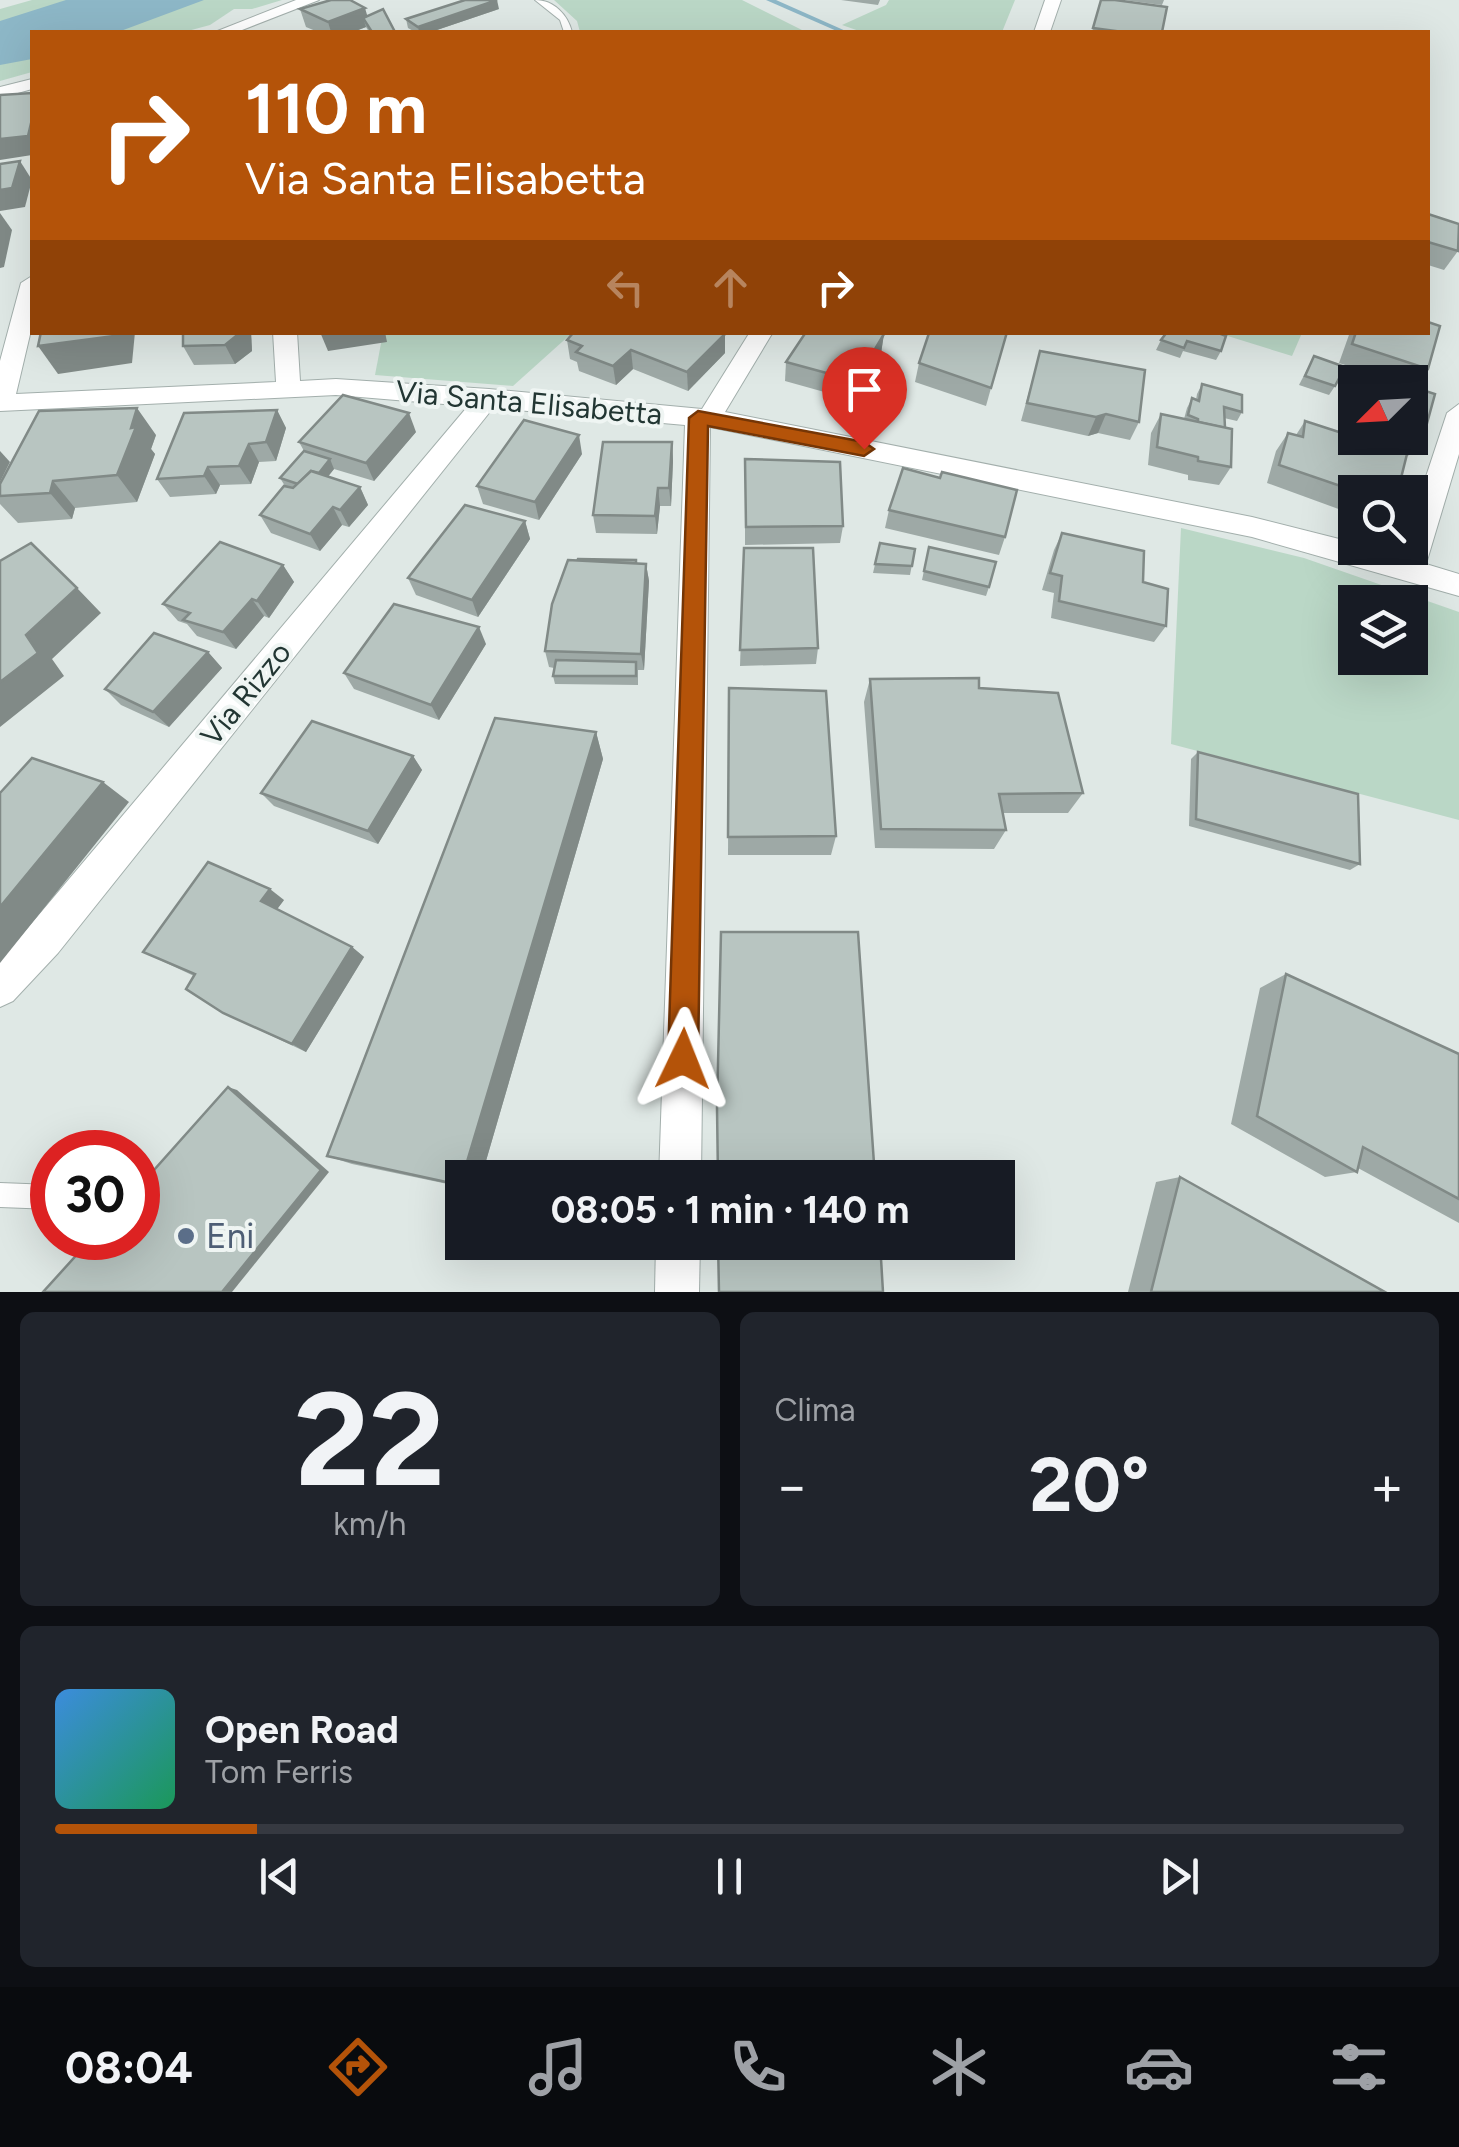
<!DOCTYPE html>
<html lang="it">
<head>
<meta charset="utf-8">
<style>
	body { margin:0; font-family:Figtree,sans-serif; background:#20242c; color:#f1f3f6; height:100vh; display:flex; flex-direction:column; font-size:38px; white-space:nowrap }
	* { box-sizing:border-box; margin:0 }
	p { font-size:32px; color:#9ea1a6 }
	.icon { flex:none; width:55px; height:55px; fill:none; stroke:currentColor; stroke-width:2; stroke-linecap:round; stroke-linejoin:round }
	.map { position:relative; height:1292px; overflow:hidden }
	.side { display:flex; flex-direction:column; gap:20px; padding:20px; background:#0d0f14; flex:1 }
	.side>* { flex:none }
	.guide { position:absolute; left:30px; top:30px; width:1400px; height:305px; border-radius:0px; box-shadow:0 10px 40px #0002; background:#b45309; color:#fff; overflow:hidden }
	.needle { width:65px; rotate:246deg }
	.controls { position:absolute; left:1338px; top:365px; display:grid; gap:20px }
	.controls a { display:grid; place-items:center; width:90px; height:90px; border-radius:0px; background:#171b24; box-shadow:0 10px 40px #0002; font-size:50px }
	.speed { position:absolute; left:30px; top:1130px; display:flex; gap:20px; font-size:50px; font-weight:700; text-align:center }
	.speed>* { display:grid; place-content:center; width:130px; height:130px; border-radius:50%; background:#171b24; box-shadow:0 10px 40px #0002; line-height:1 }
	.speed .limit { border:15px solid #d22; background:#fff; color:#111 }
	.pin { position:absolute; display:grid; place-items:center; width:85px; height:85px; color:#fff; margin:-102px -42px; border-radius:50% 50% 50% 0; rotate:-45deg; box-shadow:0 0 10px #0007 }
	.pin .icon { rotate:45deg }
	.me { position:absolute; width:110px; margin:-55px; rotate:2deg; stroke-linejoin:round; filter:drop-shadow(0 0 8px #0008) }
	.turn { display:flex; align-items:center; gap:35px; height:210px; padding:0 50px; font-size:45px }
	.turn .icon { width:130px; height:130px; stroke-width:2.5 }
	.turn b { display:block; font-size:70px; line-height:85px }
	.lanes { display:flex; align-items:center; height:95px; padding:0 50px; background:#0003; justify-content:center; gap:50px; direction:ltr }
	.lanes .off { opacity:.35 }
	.big { font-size:75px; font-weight:700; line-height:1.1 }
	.side .widget { flex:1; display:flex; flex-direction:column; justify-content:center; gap:15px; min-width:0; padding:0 35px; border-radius:15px; background:#20242c }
	.side .dial { align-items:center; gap:0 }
	.dial b { font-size:130px; line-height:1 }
	.song { display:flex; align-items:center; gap:30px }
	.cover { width:120px; height:120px; border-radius:15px; background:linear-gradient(135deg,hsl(210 70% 55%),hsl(150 70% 35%)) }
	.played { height:10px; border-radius:5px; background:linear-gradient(90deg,#b45309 15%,#363941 15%) }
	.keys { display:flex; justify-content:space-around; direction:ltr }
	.heat { display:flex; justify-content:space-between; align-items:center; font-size:55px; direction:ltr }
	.side .tiles { flex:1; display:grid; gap:20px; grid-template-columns:1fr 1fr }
	.widget:last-child { grid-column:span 2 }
	.trip { position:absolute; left:445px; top:1160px; width:570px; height:100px; border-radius:0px; background:#171b24; box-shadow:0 10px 40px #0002; font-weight:700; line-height:100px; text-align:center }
	.menu { display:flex; height:160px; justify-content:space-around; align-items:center; background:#090b0e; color:#9ea1a6 }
	.menu .icon { width:70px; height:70px }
	.menu .active { color:#b45309 }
	.menu b { font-size:45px; color:#f1f3f6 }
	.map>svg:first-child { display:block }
	.green { fill:#bad7c6; fill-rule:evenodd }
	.water { fill:#8db7c7 }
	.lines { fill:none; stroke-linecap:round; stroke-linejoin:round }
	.stream { fill:#8db7c7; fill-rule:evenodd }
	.service-casing { stroke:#a3afac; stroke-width:2 }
	.minor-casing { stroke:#a3afac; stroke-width:2 }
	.tertiary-casing { stroke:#a3afac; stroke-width:2 }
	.service { fill:#fff; fill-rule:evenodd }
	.minor { fill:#fff; fill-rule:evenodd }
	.tertiary { fill:#fff; fill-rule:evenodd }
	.wall { fill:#9ea9a6 }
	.shaded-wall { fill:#818a87 }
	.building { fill:#b8c5c1; stroke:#818a87; stroke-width:2.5 }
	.route { fill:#b45309; stroke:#753606; stroke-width:2.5 }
	.service-dot { fill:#5c6f8a; stroke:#eff5f3; stroke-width:4 }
	.labels { text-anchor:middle; stroke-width:8; stroke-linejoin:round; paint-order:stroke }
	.street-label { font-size:30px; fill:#223633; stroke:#eff5f3 }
	.near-service-label { font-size:35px; fill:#4e5e75; stroke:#eff5f3; text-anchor:start }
</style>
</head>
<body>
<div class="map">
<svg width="1459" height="1292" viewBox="0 0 1459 1292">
	<rect width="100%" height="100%" fill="#dfe8e5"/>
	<!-- green -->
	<g class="green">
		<path d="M32 0H282L252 9H234L210 25 184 32H32V72L0 81V9Z"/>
		<path d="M554 0H742L806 32H580L577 21Z"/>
		<path d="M889 0H1015L1002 32H862L842 25 886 5Z"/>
		<path d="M383 333H572L513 386 375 375Z"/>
		<path d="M1218 333 1302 332V333L1292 356Z"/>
		<path d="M1181 528 1304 558 1459 612V820L1171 744ZM1355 602H1410V658H1355Z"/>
	</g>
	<!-- water -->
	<path class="water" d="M66 0H204L118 32H32V59L0 65V21Z"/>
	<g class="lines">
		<!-- stream -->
		<path class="stream" d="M766 0H776L848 32H839Z"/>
		<defs>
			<g id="service">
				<path d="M535 0C554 0 568 15 572 32H564L560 20Z"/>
				<path d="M0 1183 52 1185V1209L0 1207Z"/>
			</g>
			<g id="minor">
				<path d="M1045 0H1061L1050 32H1034Z"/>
				<path d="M32 276V326L16 394 276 382 273 332H297L300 381 336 379 489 389 702 409 750 332H773L725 412 1252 517 1355 543V548H1371L1400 556 1403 548H1410V525L1447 413 1459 404V454L1426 564 1459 574V596L1252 537 710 427 701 1178H659L685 425 493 408 58 953 13 1001 0 1007V961L468 406 336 395 0 411V361L21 283Z"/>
				<path d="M656 1242H700L699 1292H655Z"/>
			</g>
			<g id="tertiary">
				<path d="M296 0H319L237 32H215Z"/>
				<path d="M32 79V89L0 98V87Z"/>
			</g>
		</defs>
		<!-- service casing -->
		<use href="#service" class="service-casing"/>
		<!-- minor casing -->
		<use href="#minor" class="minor-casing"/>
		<!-- tertiary casing -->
		<use href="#tertiary" class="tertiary-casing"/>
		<!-- service -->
		<use href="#service" class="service"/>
		<!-- minor -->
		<use href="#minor" class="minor"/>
		<!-- tertiary -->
		<use href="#tertiary" class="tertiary"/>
	</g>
	<!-- wall -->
	<g class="wall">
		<path d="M841 0H880L878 5Z"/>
		<path d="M1101 0 1162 32H1092Z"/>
		<path d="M1124 0H1164L1162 5Z"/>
		<path d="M300 9 368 16 395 32H369L366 27 353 32H318L306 27Z"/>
		<path d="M499 9 431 32H415L408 28 406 19Z"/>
		<path d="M1428 214 1458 251 1444 270 1428 265Z"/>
		<path d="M183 332H251L252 351 235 364 194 365 183 346Z"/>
		<path d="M1167 332 1221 351 1216 360 1183 351 1180 358 1156 350 1161 340Z"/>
		<path d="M1350 332H1428V369L1414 388 1423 438 1408 456H1406L1398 490 1396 492H1355V515L1267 483 1276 451 1288 433 1296 435 1305 421 1341 433 1355 389V438H1410V382H1398L1339 363Z"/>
		<path d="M725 334V353L688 391 633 369 616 385 579 371 577 362 570 359 567 340Z"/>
		<path d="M884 334 881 353 853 400 785 381 786 362Z"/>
		<path d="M1040 351 1139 422 1130 440 1098 433 1088 436 1021 421Z"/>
		<path d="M1314 356 1335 386 1329 395 1299 385Z"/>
		<path d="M919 363 991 388 986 406 915 382Z"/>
		<path d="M1202 384 1242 412 1237 421 1224 418 1231 467 1219 485 1188 480V475L1148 465 1151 433 1161 414 1184 419 1187 408 1192 398 1196 400 1197 394Z"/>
		<path d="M277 410 286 428 276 461 259 462 251 484 220 485 216 494 170 497 157 479Z"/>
		<path d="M416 432 374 481 334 469 328 476 360 487 368 505 349 527 342 525 320 551 271 533 260 515 285 486 280 478 304 451 299 442Z"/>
		<path d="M156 435 151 449 155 454 137 502 75 508 72 519 18 523 0 504V484Z"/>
		<path d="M672 442 673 461 671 506H660L657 534 596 533 593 515Z"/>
		<path d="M582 454 539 520 483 504 477 486Z"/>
		<path d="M745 459 843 526 840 543 745 545Z"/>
		<path d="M889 510 1005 537 999 555 885 528Z"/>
		<path d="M525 521 530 539 478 617 416 595 408 578Z"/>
		<path d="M1062 533 1166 626 1154 642 1051 618 1054 593 1042 590 1054 550Z"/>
		<path d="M880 543 915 549 910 575 873 573Z"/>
		<path d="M929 547 989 587 986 596 922 580Z"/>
		<path d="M744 548 818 648 816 664 740 666Z"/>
		<path d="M636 563 646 564 649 581 644 670H638V685L555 684 553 676 554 668 549 667 545 651Z"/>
		<path d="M283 565 294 582 269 618 264 616 236 649 197 636 187 624 178 621 163 604Z"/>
		<path d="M486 644 439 720 354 689 344 673Z"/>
		<path d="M208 652 222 668 169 727 121 705 105 689Z"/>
		<path d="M870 679 979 688 1083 793 1068 813H1003L1006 830 994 849 875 848 864 702Z"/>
		<path d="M729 688 836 836 831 855H728Z"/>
		<path d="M596 732 603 759 481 1178H462V1187L352 1164 327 1156Z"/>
		<path d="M1198 752 1360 864 1350 870 1189 826 1191 759Z"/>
		<path d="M413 756 422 770 378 844 274 806 261 793Z"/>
		<path d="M284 900 277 909 352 947 364 957 306 1052 223 1013 194 976 143 952Z"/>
		<path d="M1286 974 1459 1054V1223L1358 1168 1357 1172 1325 1177 1231 1124 1260 988Z"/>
		<path d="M1180 1177 1385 1292H1128L1156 1182Z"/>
	</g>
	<!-- shaded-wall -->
	<g class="shaded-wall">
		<path d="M497 0 499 9 431 32H419L418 27Z"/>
		<path d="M365 8 370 25 363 18 366 27 353 32H331L328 22Z"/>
		<path d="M32 119V155L0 160V139Z"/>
		<path d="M20 161 32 180 25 207 0 211V190Z"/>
		<path d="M0 213 12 230 4 267 0 268Z"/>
		<path d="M114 332H135L132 363 58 374 38 346Z"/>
		<path d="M241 332H251L252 351 235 364 225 345Z"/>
		<path d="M320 332H385L387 342 328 351Z"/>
		<path d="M725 334V353L688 391 687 372Z"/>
		<path d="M884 334 881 353 853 400 856 381Z"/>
		<path d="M631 350 633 369 616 385 613 366Z"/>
		<path d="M137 408 156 435 151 449 155 454 137 502 117 475Z"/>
		<path d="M277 410 286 428 276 461 266 442Z"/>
		<path d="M409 413 416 432 374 481 366 463Z"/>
		<path d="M1106 414 1098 433 1088 436 1096 417Z"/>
		<path d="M579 435 582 454 539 520 535 502Z"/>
		<path d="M672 442 673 461 671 506 669 488Z"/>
		<path d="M249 444 259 462 251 484 239 466Z"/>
		<path d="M0 451 10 462 0 482Z"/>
		<path d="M330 459 334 469 313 496 308 487Z"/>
		<path d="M208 467 220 485 216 494 204 476Z"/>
		<path d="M53 481 75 508 72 519 50 493Z"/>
		<path d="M360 487 368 505 349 527 340 510Z"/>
		<path d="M658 488 660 506 657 534 655 516Z"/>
		<path d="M333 507 342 525 320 551 310 534Z"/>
		<path d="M525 521 530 539 478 617 472 600Z"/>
		<path d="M646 564 649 581 644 670 641 654Z"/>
		<path d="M283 565 294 582 269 618 257 601Z"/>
		<path d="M77 588 101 613 52 659 64 676 0 727V682L26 635Z"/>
		<path d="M252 599 264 616 236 649 223 632Z"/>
		<path d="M479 627 486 644 439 720 431 705Z"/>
		<path d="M208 652 222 668 169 727 153 712Z"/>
		<path d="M596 732 603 759 481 1178H462V1186L460 1185Z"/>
		<path d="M413 756 422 770 378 844 368 831Z"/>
		<path d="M103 782 129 802 0 963V907Z"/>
		<path d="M270 889 284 900 275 912 261 901Z"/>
		<path d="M352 947 364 957 306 1052 292 1044Z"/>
		<path d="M228 1087 237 1090 329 1172 232 1292H222Z"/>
	</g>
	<!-- building -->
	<g class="building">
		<path d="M331 0H350L365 8 328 22 300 9Z"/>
		<path d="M465 0H497L418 27 406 19Z"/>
		<path d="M1101 0H1115L1167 7 1162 32H1123L1093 28Z"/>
		<path d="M383 9 395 32H372L363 18Z"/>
		<path d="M32 93V119L28 136 0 139V95Z"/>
		<path d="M20 161 12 188 0 190V164Z"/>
		<path d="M1428 214 1459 224 1458 251 1428 242Z"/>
		<path d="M1428 322 1440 326 1428 369 1352 344 1356 332H1428Z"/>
		<path d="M41 332H114V336L38 346Z"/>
		<path d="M183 332H241L225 345 183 346Z"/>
		<path d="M574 332H721L725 334 687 372 631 350 613 366 576 352 582 346 567 340Z"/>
		<path d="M806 332H875L884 334 856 381 786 362Z"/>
		<path d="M933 332H1007L991 388 919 363 929 333Z"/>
		<path d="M1167 332H1216L1226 336 1221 351 1187 341 1184 348 1161 340Z"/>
		<path d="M1040 351 1145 370 1139 422 1106 414 1096 417 1027 403Z"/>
		<path d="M1314 356 1345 367 1335 386 1305 376Z"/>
		<path d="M1366 373 1397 382H1364Z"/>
		<path d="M1202 384 1242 395V412L1224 407 1225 428 1198 422V419L1188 415 1192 398 1199 401Z"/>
		<path d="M1410 386 1435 394 1423 438 1410 434Z"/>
		<path d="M343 395 409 413 366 463 299 442Z"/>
		<path d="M137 408 131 428 136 427 117 475 53 481 50 493 0 496V484L39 411Z"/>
		<path d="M277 410 266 442 249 444 239 466 208 467 204 476 157 479 184 413Z"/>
		<path d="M1161 414 1232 429 1231 467 1198 461V457L1157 447Z"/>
		<path d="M524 420 579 435 535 502 477 486Z"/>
		<path d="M1305 421 1407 454 1398 490 1384 485 1382 492H1358L1279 465 1288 433 1303 437Z"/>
		<path d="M603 442H672L669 488H658L655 516 593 515Z"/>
		<path d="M304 451 330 459 319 473 311 471 298 484 280 478Z"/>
		<path d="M745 459 840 462 843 526 746 527Z"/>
		<path d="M903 468 940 478 942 472 1017 490 1005 537 889 510Z"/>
		<path d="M311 471 360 487 340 510 333 507 310 534 260 515 284 486 293 488Z"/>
		<path d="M465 505 525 521 472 600 408 578Z"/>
		<path d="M1062 533 1144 551 1143 582 1168 589 1166 626 1059 601 1062 576 1050 573Z"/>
		<path d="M220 542 283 565 257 601 252 599 223 632 183 620 190 613 163 604Z"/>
		<path d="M31 543 77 588 26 635 38 653 0 682V561Z"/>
		<path d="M880 543 915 549 912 566 875 564Z"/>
		<path d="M929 547 996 562 989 587 924 571Z"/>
		<path d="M744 548H813L818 648 740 650Z"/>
		<path d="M578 559 636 560V563L577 561Z"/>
		<path d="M568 560 646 564 641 654 545 651 552 604Z"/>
		<path d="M394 604 479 627 431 705 344 673Z"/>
		<path d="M154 633 208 652 153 712 105 689Z"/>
		<path d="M556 660 636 662V676H553Z"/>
		<path d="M979 678V688L1058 693 1083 793 999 794 1006 830 881 829 870 679Z"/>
		<path d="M729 688 826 691 836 836 728 837Z"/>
		<path d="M495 718 596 732 460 1185 327 1156Z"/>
		<path d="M312 721 413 756 368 831 261 793Z"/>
		<path d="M1198 752 1358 794 1360 864 1196 819Z"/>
		<path d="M32 758 103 782 0 907V793Z"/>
		<path d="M208 862 270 889 261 901 352 947 292 1044 223 1013 186 989 195 974 143 952Z"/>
		<path d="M721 932H858L875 1178H718L717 1108Z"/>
		<path d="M1286 974 1459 1054V1199L1363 1147 1357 1172 1257 1116Z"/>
		<path d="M228 1087 321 1170 222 1292H43L92 1238H138V1188Z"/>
		<path d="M1180 1177 1385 1292H1151Z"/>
		<path d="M718 1242H880L883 1292H719Z"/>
	</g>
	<!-- route -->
	<path class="route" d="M698 411 864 442 874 449 864 456 708 426 698 1059 694 1070 683 1074 673 1070 668 1059 689 418Z"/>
	<!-- markers -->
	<circle class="service-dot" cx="186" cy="1236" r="10"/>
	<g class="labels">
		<!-- street labels -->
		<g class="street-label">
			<text transform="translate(529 403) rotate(5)" y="10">Via Santa Elisabetta</text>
			<text transform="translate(246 694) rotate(-51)" y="10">Via Rizzo</text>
		</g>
		<!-- near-service labels -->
		<g class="near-service-label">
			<text x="206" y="1248">Eni</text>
		</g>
	</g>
</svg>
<div class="controls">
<a><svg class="needle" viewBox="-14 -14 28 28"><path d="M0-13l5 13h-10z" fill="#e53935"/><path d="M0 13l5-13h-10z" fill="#9ea1a6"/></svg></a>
<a><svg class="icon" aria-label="search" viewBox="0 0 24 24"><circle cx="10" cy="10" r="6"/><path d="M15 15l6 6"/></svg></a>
<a><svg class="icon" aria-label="layers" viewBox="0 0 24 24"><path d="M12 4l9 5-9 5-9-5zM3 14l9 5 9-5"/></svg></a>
</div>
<div class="speed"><div class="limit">30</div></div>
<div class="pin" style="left:864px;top:449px;background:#d93025"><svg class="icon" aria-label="arrive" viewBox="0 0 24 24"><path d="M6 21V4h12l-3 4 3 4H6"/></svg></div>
<svg class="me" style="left:683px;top:1059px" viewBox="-20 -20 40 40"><path d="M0-17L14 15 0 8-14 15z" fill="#b45309" stroke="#fff" stroke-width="4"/></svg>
<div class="trip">08:05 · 1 min · 140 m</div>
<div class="guide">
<div class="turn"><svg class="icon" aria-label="right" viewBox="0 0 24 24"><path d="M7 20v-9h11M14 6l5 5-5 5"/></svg><div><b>110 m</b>Via Santa Elisabetta</div></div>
<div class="lanes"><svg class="icon off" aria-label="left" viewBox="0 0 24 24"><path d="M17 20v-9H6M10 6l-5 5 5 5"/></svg><svg class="icon off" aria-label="ahead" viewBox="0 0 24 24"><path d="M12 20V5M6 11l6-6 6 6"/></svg><svg class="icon" aria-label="right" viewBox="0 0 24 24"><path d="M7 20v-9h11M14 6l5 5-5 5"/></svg></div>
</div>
</div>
<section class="side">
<div class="tiles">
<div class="widget dial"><b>22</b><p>km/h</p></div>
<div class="widget"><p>Clima</p>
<div class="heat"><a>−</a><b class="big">20°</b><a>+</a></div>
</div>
<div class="widget">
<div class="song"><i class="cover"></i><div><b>Open Road</b><p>Tom Ferris</p></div></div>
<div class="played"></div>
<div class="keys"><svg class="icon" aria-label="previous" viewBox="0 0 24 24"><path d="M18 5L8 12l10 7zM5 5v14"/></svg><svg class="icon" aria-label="pause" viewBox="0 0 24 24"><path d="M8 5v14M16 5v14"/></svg><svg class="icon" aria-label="next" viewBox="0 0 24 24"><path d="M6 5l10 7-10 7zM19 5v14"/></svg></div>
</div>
</div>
</section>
<nav class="menu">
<b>08:04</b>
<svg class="icon active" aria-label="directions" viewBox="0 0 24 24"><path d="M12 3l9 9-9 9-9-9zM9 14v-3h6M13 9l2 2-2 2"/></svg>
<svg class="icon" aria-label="music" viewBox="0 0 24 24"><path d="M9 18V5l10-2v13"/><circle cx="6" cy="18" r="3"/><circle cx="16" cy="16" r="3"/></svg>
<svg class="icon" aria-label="phone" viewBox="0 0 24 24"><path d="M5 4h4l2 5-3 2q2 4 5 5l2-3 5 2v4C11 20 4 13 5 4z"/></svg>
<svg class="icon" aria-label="climate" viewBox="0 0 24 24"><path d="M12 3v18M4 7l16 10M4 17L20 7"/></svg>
<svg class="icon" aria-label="car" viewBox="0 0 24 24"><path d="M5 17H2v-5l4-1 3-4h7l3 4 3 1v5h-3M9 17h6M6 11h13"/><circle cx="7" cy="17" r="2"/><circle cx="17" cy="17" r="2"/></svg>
<svg class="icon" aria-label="filters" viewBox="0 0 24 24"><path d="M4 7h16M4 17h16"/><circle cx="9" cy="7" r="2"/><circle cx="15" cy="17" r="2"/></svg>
</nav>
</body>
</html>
